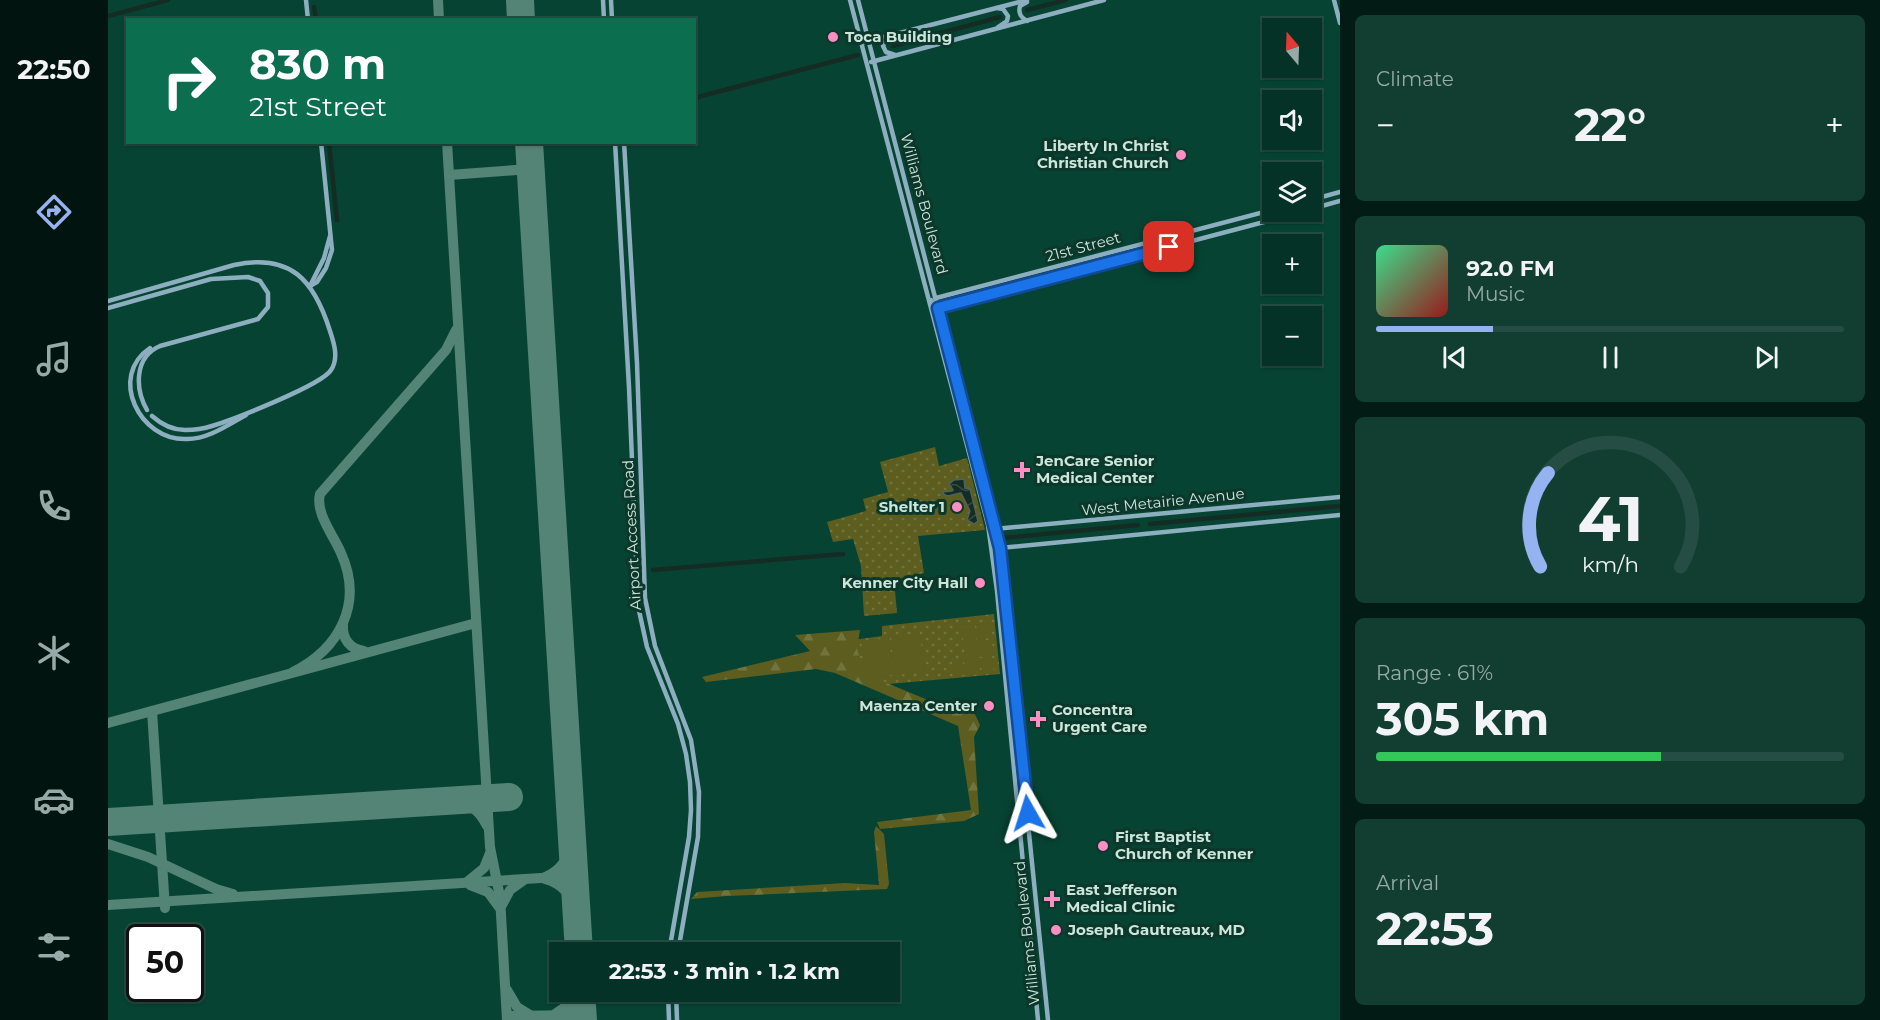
<!DOCTYPE html>
<html lang="en">
<head>
<meta charset="utf-8">
<style>
	body { margin:0; font-family:Montserrat,sans-serif; background:#123e32; color:#f1f3f6; height:100vh; display:flex; flex-direction:column; font-size:22px; white-space:nowrap }
	* { box-sizing:border-box; margin:0 }
	p { font-size:20px; color:#97aaa7 }
	.icon { flex:none; width:33px; height:33px; fill:none; stroke:currentColor; stroke-width:2; stroke-linecap:round; stroke-linejoin:round }
	.map { position:relative; flex:1; overflow:hidden }
	.drawer { display:flex; flex-direction:column; gap:15px; padding:15px; background:#021c15; width:540px }
	.drawer>* { flex:none }
	.hud { position:absolute; left:18px; top:18px; width:570px; height:126px; border-radius:0px; box-shadow:0 2px 4px #0004,0 0 0 2px #254d43; background:#0b6e4f; color:#fff; overflow:hidden }
	.needle { width:39px; rotate:341deg }
	.fabs { position:absolute; left:1154px; top:18px; display:grid; gap:12px }
	.fabs a { display:grid; place-items:center; width:60px; height:60px; border-radius:0px; background:#043226; box-shadow:0 2px 4px #0004,0 0 0 2px #254d43; font-size:30px }
	.speed { position:absolute; left:18px; top:924px; display:flex; gap:12px; font-size:30px; font-weight:700; text-align:center }
	.speed>* { display:grid; place-content:center; width:78px; height:78px; border-radius:50%; background:#043226; box-shadow:0 2px 4px #0004,0 0 0 2px #254d43; line-height:1 }
	.speed .limit { border:3px solid #111; border-radius:9px; background:#fff; color:#111 }
	.pin { position:absolute; display:grid; place-items:center; width:51px; height:51px; color:#fff; margin:-26px; border-radius:12px; box-shadow:0 3px 9px #0006 }
	.me { position:absolute; width:66px; margin:-33px; rotate:354deg; stroke-linejoin:round; filter:drop-shadow(0 0 4px #0008) }
	.turn { display:flex; align-items:center; gap:21px; height:126px; padding:0 24px; font-size:27px }
	.turn .icon { width:78px; height:78px; stroke-width:2.5 }
	.turn b { display:block; font-size:42px; line-height:51px }
	.big { font-size:45px; font-weight:700; line-height:1.1 }
	.drawer .card { flex:1; display:flex; flex-direction:column; justify-content:center; gap:9px; min-width:0; padding:0 21px; border-radius:9px; background:#123e32 }
	.drawer .dial { align-items:center; gap:0 }
	.dial svg { height:156px; overflow:visible; fill:none; stroke:#254d43; stroke-width:7; stroke-linecap:round; text-anchor:middle }
	.dial text { fill:#f1f3f6; stroke:none }
	.song { display:flex; align-items:center; gap:18px }
	.cover { width:72px; height:72px; border-radius:9px; background:linear-gradient(135deg,hsl(150 70% 55%),hsl(0 70% 35%)) }
	.played { height:6px; border-radius:3px; background:linear-gradient(90deg,#95b2f1 25%,#254d43 25%) }
	.keys { display:flex; justify-content:space-around; direction:ltr }
	.heat { display:flex; justify-content:space-between; align-items:center; font-size:33px; direction:ltr }
	.charge { height:9px; border-radius:4px; background:linear-gradient(90deg,#34c759 61%,#254d43 0) }
	.trip { position:absolute; left:441px; top:942px; width:351px; height:60px; border-radius:0px; background:#043226; box-shadow:0 2px 4px #0004,0 0 0 2px #254d43; font-weight:700; line-height:60px; text-align:center }
	main { display:flex; flex:1; min-height:0 }
	.tab-bar { display:flex; flex-direction:column; width:108px; justify-content:space-around; align-items:center; background:#02140f; color:#97aaa7 }
	.tab-bar .icon { width:42px; height:42px }
	.tab-bar .selected { color:#95b2f1 }
	.tab-bar b { font-size:27px; color:#f1f3f6 }
	.map>svg:first-child { display:block }
	.grass { fill:url(#grass-dots) }
	.forest { fill:url(#forest-firs) }
	.garden { fill:#5c5d1f }
	.water { fill:url(#water-waves); stroke:#4c645b; stroke-width:1.5 }
	.lines { fill:none; stroke-linecap:round; stroke-linejoin:round }
	.canal { stroke:#152c24; stroke-width:4.5 }
	.taxiway { stroke:#548476; stroke-width:10 }
	.runway { stroke:#548476; stroke-width:28 }
	.secondary { stroke:#8caebf; stroke-width:4.5 }
	.route-casing { stroke:#114b97; stroke-width:15 }
	.route { stroke:#1a73e8; stroke-width:10 }
	.poi-dot { fill:#fb8fc5; stroke:#0c372a; stroke-width:2 }
	.labels { text-anchor:middle; stroke-width:6; stroke-linejoin:round; paint-order:stroke }
	.poi-label { font-size:15px; font-weight:bold; fill:#cbe6db; stroke:#0c372a; text-anchor:start }
	.street-label { font-size:15px; fill:#cbe6db; stroke:#0c372a }
</style>
</head>
<body>
<main>
<nav class="tab-bar">
<b>22:50</b>
<svg class="icon selected" aria-label="directions" viewBox="0 0 24 24"><path d="M12 3l9 9-9 9-9-9zM9 14v-3h6M13 9l2 2-2 2"/></svg>
<svg class="icon" aria-label="music" viewBox="0 0 24 24"><path d="M9 18V5l10-2v13"/><circle cx="6" cy="18" r="3"/><circle cx="16" cy="16" r="3"/></svg>
<svg class="icon" aria-label="phone" viewBox="0 0 24 24"><path d="M5 4h4l2 5-3 2q2 4 5 5l2-3 5 2v4C11 20 4 13 5 4z"/></svg>
<svg class="icon" aria-label="climate" viewBox="0 0 24 24"><path d="M12 3v18M4 7l16 10M4 17L20 7"/></svg>
<svg class="icon" aria-label="car" viewBox="0 0 24 24"><path d="M5 17H2v-5l4-1 3-4h7l3 4 3 1v5h-3M9 17h6M6 11h13"/><circle cx="7" cy="17" r="2"/><circle cx="17" cy="17" r="2"/></svg>
<svg class="icon" aria-label="filters" viewBox="0 0 24 24"><path d="M4 7h16M4 17h16"/><circle cx="9" cy="7" r="2"/><circle cx="15" cy="17" r="2"/></svg>
</nav>
<div class="map">
<svg width="1232" height="1020" viewBox="0 0 1232 1020">
	<defs>
		<pattern id="grass-dots" width="8" height="8" patternUnits="userSpaceOnUse" patternTransform="scale(1.5)"><rect width="8" height="8" fill="#5c5d1f"/><path d="M2 2h.1M6 6h.1" fill="none" stroke="#72743f" stroke-width="1.8" stroke-linecap="round"/></pattern>
		<pattern id="forest-firs" width="22" height="20" patternUnits="userSpaceOnUse" patternTransform="scale(1.5)"><rect width="22" height="20" fill="#5c5d1f"/><path d="M5 1l3.5 6h-7zM16 11l3.5 6h-7z" fill="#72743f"/></pattern>
		<pattern id="water-waves" width="16" height="10" patternUnits="userSpaceOnUse" patternTransform="scale(1.5)"><rect width="16" height="10" fill="#152c24"/><path d="M0 5q4-4 8 0t8 0" fill="none" stroke="#364b43"/></pattern>
	</defs>
	<rect width="100%" height="100%" fill="#064333"/>
	<!-- grass -->
	<g class="grass">
		<path d="M827 447 831 466 859 458 877 530 810 536 816 573 786 580 789 613 756 616 753 566 745 539 725 542 719 522 758 511 755 499 780 492 772 462Z"/>
		<path d="M886 614 892 674 770 685 725 664 730 642 774 636V626Z"/>
	</g>
	<!-- forest -->
	<g class="forest">
		<path d="M752 630 749 649 757 674 849 712 865 710 872 725 866 737 871 814 856 821 772 829 769 822 863 810 850 726 727 673 708 669 598 682 594 677 702 651 687 635Z"/>
		<path d="M768 826 776 834 781 884 779 889 619 896 583 899 589 892 737 883 771 885 766 832Z"/>
	</g>
	<!-- garden -->
	<g class="garden">
		<path d="M882 622 884 638 870 639 869 624Z"/>
		<path d="M867 624 868 640 855 641 854 625Z"/>
		<path d="M812 634 816 672 788 675 783 638Z"/>
		<path d="M781 638 786 675 758 678 753 641Z"/>
		<path d="M884 640 885 656 872 657 870 641Z"/>
		<path d="M869 641 870 657 857 659 856 643Z"/>
		<path d="M885 658 886 673 874 674 872 659Z"/>
		<path d="M870 659 872 674 859 676 857 660Z"/>
		<path d="M855 661 856 675 845 676 844 662Z"/>
	</g>
	<!-- water -->
	<path class="water" d="M856 479 857 488 862 489 870 521 866 524 859 520 862 511 853 493C846 493 839 500 834 492L844 491 845 490 841 484 846 480Z"/>
	<g class="lines">
		<!-- canal -->
		<g class="canal">
			<path d="M206 7 208 20"/>
			<path d="M919 10 958 0"/>
			<path d="M0 16 60 0"/>
			<path d="M785 46 892 17"/>
			<path d="M586 98 750 55"/>
			<path d="M221 142 229 220"/>
			<path d="M1042 524 1232 506"/>
			<path d="M895 538 1030 525"/>
			<path d="M545 570 735 554"/>
		</g>
		<!-- taxiway -->
		<g class="taxiway">
			<path d="M330 0 331 20"/>
			<path d="M339 142 382 847 392 897 399 1020"/>
			<path d="M341 175 422 169"/>
			<path d="M235 625C234 639 242 649 256 651"/>
			<path d="M185 672C231 649 256 604 233 553 226 536 207 513 212 494L338 350 348 330"/>
			<path d="M44 711 57 908"/>
			<path d="M0 723 368 623"/>
			<path d="M345 801C362 803 372 811 379 826"/>
			<path d="M0 844 40 857 108 889 125 894"/>
			<path d="M437 877C454 870 460 858 464 841"/>
			<path d="M437 879C455 884 463 895 468 912"/>
			<path d="M359 882 376 868 382 853"/>
			<path d="M362 885 380 892 391 907"/>
			<path d="M0 905 466 876"/>
			<path d="M394 905 402 890 416 880"/>
			<path d="M399 990 409 1007 422 1015"/>
			<path d="M447 1014 464 1002 469 992"/>
			<path d="M399 1016 475 1015"/>
		</g>
		<!-- runway -->
		<g class="runway">
			<path d="M412 0 413 20"/>
			<path d="M421 142 471 952"/>
			<path d="M0 822 401 797"/>
			<path d="M473 992 475 1020"/>
		</g>
		<!-- secondary -->
		<g class="secondary">
			<path d="M198 0 200 20"/>
			<path d="M495 0 496 20"/>
			<path d="M503 0 504 20"/>
			<path d="M742 0 880 525 889 591 930 1020"/>
			<path d="M750 0 892 548 940 1020"/>
			<path d="M1226 0 1232 23"/>
			<path d="M919 2 912 6C910 14 913 17 919 21"/>
			<path d="M889 8 895 9 900 16 899 21 890 27"/>
			<path d="M783 35 778 40 775 46 778 52 787 55"/>
			<path d="M753 43 919 0"/>
			<path d="M763 62 996 0"/>
			<path d="M507 142 521 387 530 606 539 647 570 724 578 754 582 782 583 810 581 837 561 952"/>
			<path d="M516 142 529 363 537 598 547 646 583 740 591 792 590 837 570 952"/>
			<path d="M1203 200 1232 192"/>
			<path d="M1203 209 1232 201"/>
			<path d="M202 286 209 282 218 268 224 250 213 142"/>
			<path d="M202 286 216 258 222 236"/>
			<path d="M828 298 1164 210"/>
			<path d="M823 300 826 306 830 308 1194 212"/>
			<path d="M0 301 126 265C183 253 206 280 222 331 226 343 231 358 223 370 214 385 124 420 104 426 95 429 86 430 77 430 64 430 53 424 44 416"/>
			<path d="M0 308 103 279 140 277 152 281 160 293V307L150 319 52 346C26 357 27 389 39 410"/>
			<path d="M42 348C0 376 31 441 79 439 100 439 120 425 138 415"/>
			<path d="M886 529 1232 497"/>
			<path d="M892 548 1232 515"/>
			<path d="M560 992 561 1020"/>
			<path d="M568 992 569 1020"/>
		</g>
	</g>
	<g class="lines">
		<defs>
			<path id="route" d="M920 813 892 548 830 308 1061 247"/>
		</defs>
		<!-- route casing -->
		<use href="#route" class="route-casing"/>
		<!-- route -->
		<use href="#route" class="route"/>
	</g>
	<!-- markers -->
	<g class="poi-dot">
		<circle cx="725" cy="37" r="6"/>
		<circle cx="1073" cy="155" r="6"/>
		<path d="M911 461h6v6h6v6h-6v6h-6v-6h-6v-6h6z"/>
		<circle cx="849" cy="507" r="6"/>
		<circle cx="872" cy="583" r="6"/>
		<circle cx="881" cy="706" r="6"/>
		<path d="M927 710h6v6h6v6h-6v6h-6v-6h-6v-6h6z"/>
		<circle cx="995" cy="846" r="6"/>
		<path d="M941 890h6v6h6v6h-6v6h-6v-6h-6v-6h6z"/>
		<circle cx="948" cy="930" r="6"/>
	</g>
	<g class="labels">
		<!-- poi labels -->
		<g class="poi-label">
			<text x="737" y="42">Toca Building</text>
			<text x="1061" y="151" text-anchor="end">Liberty In Christ<tspan x="1061" dy="17">Christian Church</tspan></text>
			<text x="928" y="466">JenCare Senior<tspan x="928" dy="17">Medical Center</tspan></text>
			<text x="837" y="512" text-anchor="end">Shelter 1</text>
			<text x="860" y="588" text-anchor="end">Kenner City Hall</text>
			<text x="869" y="711" text-anchor="end">Maenza Center</text>
			<text x="944" y="715">Concentra<tspan x="944" dy="17">Urgent Care</tspan></text>
			<text x="1007" y="842">First Baptist<tspan x="1007" dy="17">Church of Kenner</tspan></text>
			<text x="958" y="895">East Jefferson<tspan x="958" dy="17">Medical Clinic</tspan></text>
			<text x="960" y="935">Joseph Gautreaux, MD</text>
		</g>
		<!-- street labels -->
		<g class="street-label">
			<text transform="translate(816 204) rotate(75)" y="5">Williams Boulevard</text>
			<text transform="translate(975 247) rotate(-15)" y="5">21st Street</text>
			<text transform="translate(1055 502) rotate(-6)" y="5">West Metairie Avenue</text>
			<text transform="translate(524 535) rotate(-93)" y="5">Airport Access Road</text>
			<text transform="translate(919 933) rotate(-96)" y="5">Williams Boulevard</text>
		</g>
	</g>
</svg>
<div class="fabs">
<a><svg class="needle" viewBox="-14 -14 28 28"><path d="M0-13l5 13h-10z" fill="#e53935"/><path d="M0 13l5-13h-10z" fill="#97aaa7"/></svg></a>
<a><svg class="icon" aria-label="sound" viewBox="0 0 24 24"><path d="M4 9h4l5-4v14l-5-4H4zM17 9q2 3 0 6"/></svg></a>
<a><svg class="icon" aria-label="layers" viewBox="0 0 24 24"><path d="M12 4l9 5-9 5-9-5zM3 14l9 5 9-5"/></svg></a>
<a>+</a>
<a>−</a>
</div>
<div class="speed"><div class="limit">50</div></div>
<div class="pin" style="left:1061px;top:247px;background:#d93025"><svg class="icon" aria-label="arrive" viewBox="0 0 24 24"><path d="M6 21V4h12l-3 4 3 4H6"/></svg></div>
<svg class="me" style="left:920px;top:813px" viewBox="-20 -20 40 40"><path d="M0-17L14 15 0 8-14 15z" fill="#1a73e8" stroke="#fff" stroke-width="4"/></svg>
<div class="trip">22:53 · 3 min · 1.2 km</div>
<div class="hud">
<div class="turn"><svg class="icon" aria-label="right" viewBox="0 0 24 24"><path d="M7 20v-9h11M14 6l5 5-5 5"/></svg><div><b>830 m</b>21st Street</div></div>
</div>
</div>
<section class="drawer">
<div class="card"><p>Climate</p>
<div class="heat"><a>−</a><b class="big">22°</b><a>+</a></div>
</div>
<div class="card">
<div class="song"><i class="cover"></i><div><b>92.0 FM</b><p>Music</p></div></div>
<div class="played"></div>
<div class="keys"><svg class="icon" aria-label="previous" viewBox="0 0 24 24"><path d="M18 5L8 12l10 7zM5 5v14"/></svg><svg class="icon" aria-label="pause" viewBox="0 0 24 24"><path d="M8 5v14M16 5v14"/></svg><svg class="icon" aria-label="next" viewBox="0 0 24 24"><path d="M6 5l10 7-10 7zM19 5v14"/></svg></div>
</div>
<div class="card dial"><svg viewBox="0 0 100 80">
<path d="M14 69A42 42 0 1 1 86 69"/>
<path d="M14 69A42 42 0 0 1 18 21" stroke="#95b2f1"/>
<text x="50" y="56" font-size="32" font-weight="700">41</text>
<text x="50" y="72" font-size="11">km/h</text>
</svg></div>
<div class="card"><p>Range · 61%</p><b class="big">305 km</b><div class="charge"></div></div>
<div class="card"><p>Arrival</p><b class="big">22:53</b></div>
</section>
</main>
</body>
</html>
